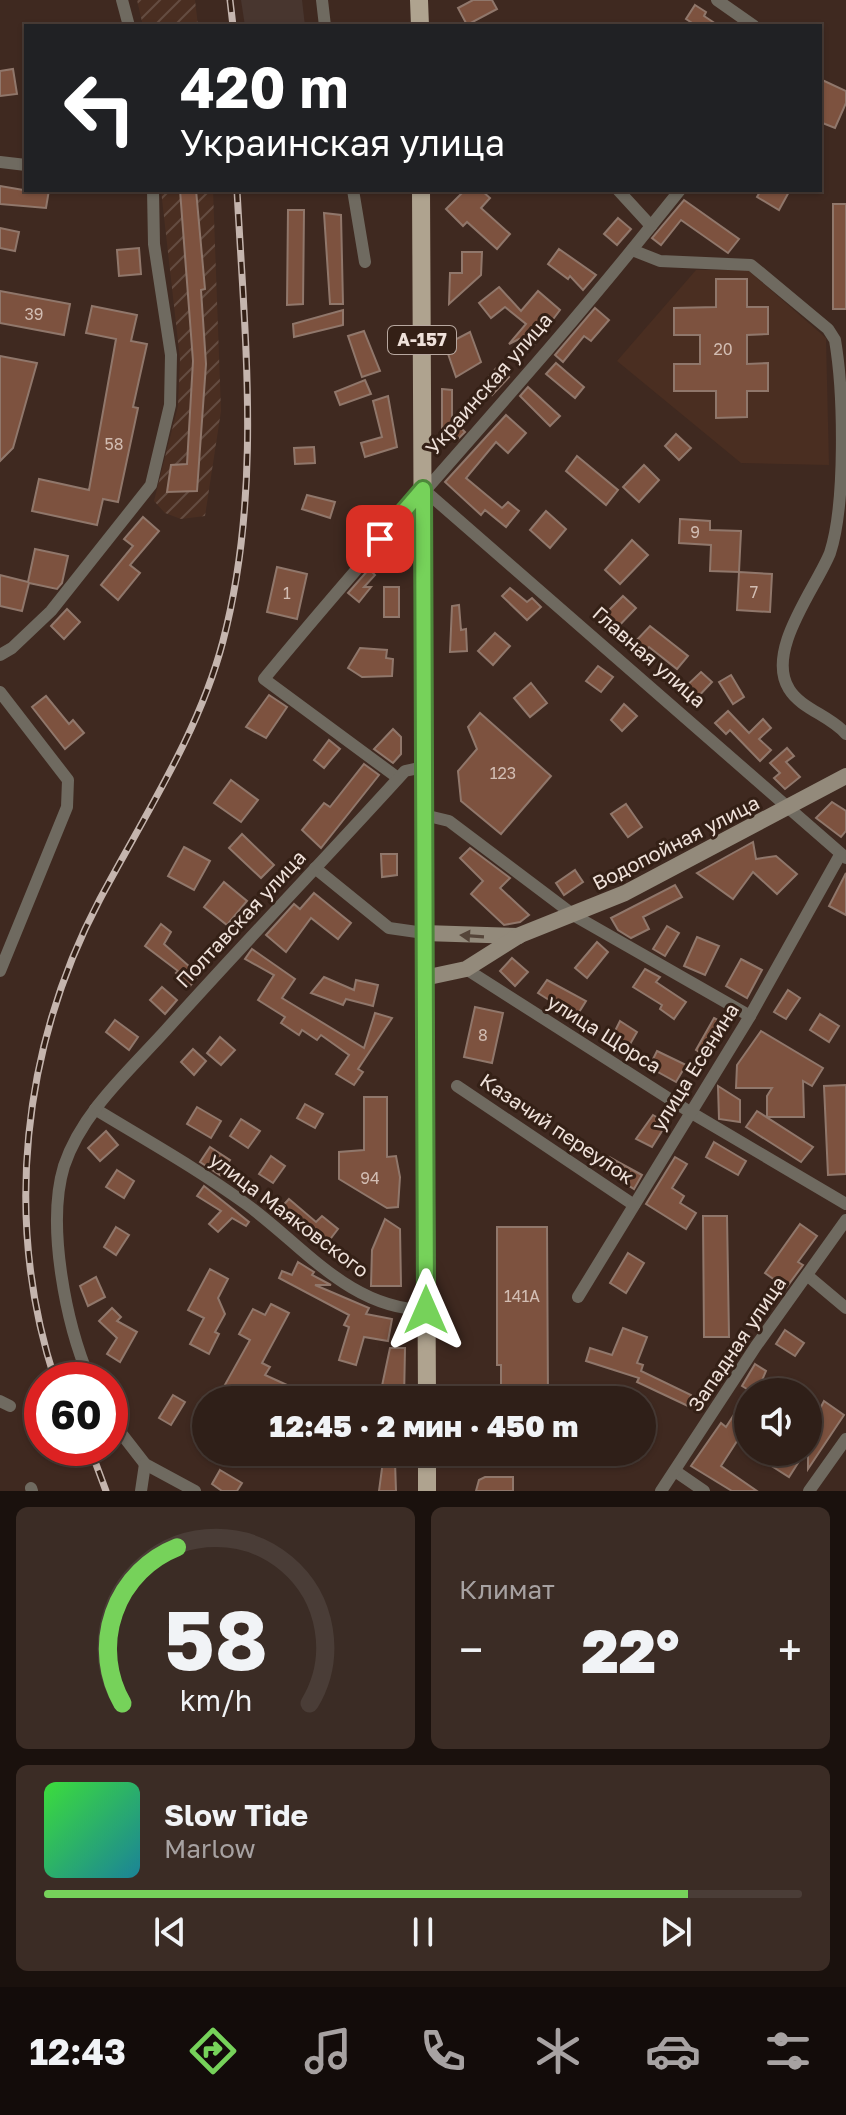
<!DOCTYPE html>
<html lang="ru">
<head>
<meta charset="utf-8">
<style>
	body { margin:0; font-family:"Golos Text",sans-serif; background:#3b2c25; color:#f1f3f6; height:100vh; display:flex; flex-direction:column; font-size:30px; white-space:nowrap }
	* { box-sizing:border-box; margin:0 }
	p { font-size:26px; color:#a7a2a2 }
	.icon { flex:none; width:44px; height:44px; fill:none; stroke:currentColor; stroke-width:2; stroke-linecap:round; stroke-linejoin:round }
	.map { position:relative; height:1491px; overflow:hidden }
	.sheet { display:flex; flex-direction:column; gap:16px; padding:16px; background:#1a110d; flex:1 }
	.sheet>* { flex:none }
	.top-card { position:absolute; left:24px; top:24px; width:798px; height:168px; border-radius:0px; box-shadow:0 2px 6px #0004,0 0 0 2px #4a3d37; background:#202124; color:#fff; overflow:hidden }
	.buttons { position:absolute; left:734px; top:1378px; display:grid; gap:16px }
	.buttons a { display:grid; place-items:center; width:88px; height:88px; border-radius:50%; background:#2f1f18; box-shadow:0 2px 6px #0004,0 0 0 2px #4a3d37; font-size:40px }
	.speed { position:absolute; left:24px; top:1362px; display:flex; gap:16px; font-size:40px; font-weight:700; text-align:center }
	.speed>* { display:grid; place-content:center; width:104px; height:104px; border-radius:50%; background:#2f1f18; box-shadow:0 2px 6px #0004,0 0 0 2px #4a3d37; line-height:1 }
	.speed .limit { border:12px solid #d22; background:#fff; color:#111 }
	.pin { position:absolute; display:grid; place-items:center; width:68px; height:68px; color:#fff; margin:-34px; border-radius:16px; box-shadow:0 4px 12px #0006 }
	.me { position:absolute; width:88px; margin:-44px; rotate:0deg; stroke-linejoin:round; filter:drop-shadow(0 0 6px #0008) }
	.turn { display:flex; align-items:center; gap:28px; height:168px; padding:0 24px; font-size:36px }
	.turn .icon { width:104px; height:104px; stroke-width:2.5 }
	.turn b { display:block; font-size:56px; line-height:68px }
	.big { font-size:60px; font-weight:800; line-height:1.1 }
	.sheet .tile { flex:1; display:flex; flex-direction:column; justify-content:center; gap:12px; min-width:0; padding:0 28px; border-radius:12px; background:#3b2c25 }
	.sheet .dial { align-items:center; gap:0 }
	.dial svg { height:208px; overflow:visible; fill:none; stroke:#4a3d37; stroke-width:7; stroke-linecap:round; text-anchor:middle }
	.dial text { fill:#f1f3f6; stroke:none }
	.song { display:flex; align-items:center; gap:24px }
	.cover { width:96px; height:96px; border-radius:12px; background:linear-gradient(135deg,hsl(120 70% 55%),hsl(190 70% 35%)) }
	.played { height:8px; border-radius:4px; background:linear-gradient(90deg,#76d25a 85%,#4a3d37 85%) }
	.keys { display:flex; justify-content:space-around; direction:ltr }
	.heat { display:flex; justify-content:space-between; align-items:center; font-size:44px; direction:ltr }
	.sheet .tiles { flex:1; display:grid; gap:16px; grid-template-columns:1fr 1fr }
	.tile:last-child { grid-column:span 2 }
	.trip { position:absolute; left:192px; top:1386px; width:464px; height:80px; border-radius:40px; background:#2f1f18; box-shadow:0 2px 6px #0004,0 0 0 2px #4a3d37; font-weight:800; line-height:80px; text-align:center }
	.tabs { display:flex; height:128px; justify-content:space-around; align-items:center; background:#130c0a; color:#a7a2a2 }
	.tabs .icon { width:56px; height:56px }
	.tabs .active { color:#76d25a }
	.tabs b { font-size:36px; color:#f1f3f6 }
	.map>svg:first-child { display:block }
	.commercial { fill:#48362f }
	.industrial { fill:url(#industrial-furrows) }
	.built { fill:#4a2e21 }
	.building { fill:#7d523f; stroke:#90776b; stroke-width:2 }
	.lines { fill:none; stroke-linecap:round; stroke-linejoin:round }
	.minor { stroke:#6f6a60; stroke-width:12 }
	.secondary { stroke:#938a7b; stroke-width:16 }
	.primary { stroke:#afa38f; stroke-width:18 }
	.rail-casing { stroke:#c5b5ae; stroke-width:7 }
	.rail { stroke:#342016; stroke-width:4; stroke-dasharray:12; stroke-linecap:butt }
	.oneway { fill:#554539 }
	.route-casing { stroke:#4d883a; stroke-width:20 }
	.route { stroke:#76d25a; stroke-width:14 }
	.labels { text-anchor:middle; stroke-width:6; stroke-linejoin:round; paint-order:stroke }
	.number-label { font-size:16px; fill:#d2bdb3 }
	.shield { fill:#342016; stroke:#b7a79f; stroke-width:2 }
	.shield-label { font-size:18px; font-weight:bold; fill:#efe1da }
	.street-label { font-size:20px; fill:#efe1da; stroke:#342016 }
</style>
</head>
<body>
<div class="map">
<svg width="846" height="1491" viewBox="0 0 846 1491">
	<defs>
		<pattern id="industrial-furrows" width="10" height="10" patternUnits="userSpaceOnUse" patternTransform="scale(2)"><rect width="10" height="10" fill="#4a2e21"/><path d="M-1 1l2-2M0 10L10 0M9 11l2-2" fill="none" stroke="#644c41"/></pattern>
	</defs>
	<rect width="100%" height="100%" fill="#3f2920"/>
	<!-- commercial -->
	<path class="commercial" d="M241 0H302L305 26H245Z"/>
	<!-- industrial -->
	<g class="industrial">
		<path d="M137 0H195L198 26H143Z"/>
		<path d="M161 190H213L221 411 205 516 181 519 165 513 154 501 178 406 180 359Z"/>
	</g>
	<!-- built -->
	<path class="built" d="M696 270H748L826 338 829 465 741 463 617 361Z"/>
	<!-- building -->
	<g class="building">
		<path d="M473 0H492L497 9 467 25 458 8Z"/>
		<path d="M695 5 706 12 704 16 719 26H697L686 19Z"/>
		<path d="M13 69 17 94 0 96V71Z"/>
		<path d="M820 79 846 91V103L835 128 820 122Z"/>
		<path d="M0 186 35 192 49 190 46 208 0 204Z"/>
		<path d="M180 190H196L205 289 201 290 206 364 197 491 167 492 171 465 187 464 193 361Z"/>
		<path d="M465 190H481L490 198 481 208 510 234 497 249 467 222 463 226 446 209Z"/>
		<path d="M761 190H790L779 210 757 197Z"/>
		<path d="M684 200 739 239 728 253 681 220 661 245 652 238Z"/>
		<rect x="833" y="204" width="13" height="105"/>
		<path d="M288 210H304L303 304 287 305Z"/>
		<path d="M324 213 341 215 343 304H330Z"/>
		<path d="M618 218 631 229 617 245 604 234Z"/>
		<path d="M0 228 19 232 15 251 0 248Z"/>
		<path d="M139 248 141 274 119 276 117 250Z"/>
		<path d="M559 249 596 275 583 290 570 276 568 279 548 264Z"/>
		<path d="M462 252H482L481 275 449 304 450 273H462Z"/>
		<path d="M716 279H747V307H768V334L747 335V364L768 363V391H747V417L716 418V391H674V364H700V335H674V308L716 307Z"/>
		<path d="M499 287 521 311 538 291 560 310 529 351 519 339 509 344 526 324 505 307 491 318 479 303Z"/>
		<path d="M0 291 70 304 64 335 0 323Z"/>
		<path d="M92 306 137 315 131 341 147 344 133 407 138 408 118 502 103 499 97 525 32 511 39 479 89 490 116 339 86 333Z"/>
		<path d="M595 308 609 320 591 341 584 336 563 362 555 355Z"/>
		<path d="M343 310V325L294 337 293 324Z"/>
		<path d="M364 331 380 371 362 377 348 336Z"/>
		<path d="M470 332 481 362 456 377 445 345Z"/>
		<path d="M0 356 37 363 13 448 0 461Z"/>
		<path d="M556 363 584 387 575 398 546 374Z"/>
		<path d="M498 366 509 377 492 395 482 385Z"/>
		<path d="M365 380 371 394 340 405 335 392Z"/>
		<path d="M528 387 560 416 550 426 520 396Z"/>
		<path d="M442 389 452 390V419L465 432 456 441 442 430Z"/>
		<path d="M388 396 397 447 365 457 361 443 382 437 373 401Z"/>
		<path d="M506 415 526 433 508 453 496 442 466 478 502 508 508 502 519 511 506 527 485 510 481 515 445 482Z"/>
		<path d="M676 434 691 448 679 460 665 446Z"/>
		<path d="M314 447 315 463 295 464 294 448Z"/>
		<path d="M577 456 618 490 606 505 566 471Z"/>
		<path d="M644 465 659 480 639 502 623 487Z"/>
		<path d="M307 495 335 502 330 518 302 509Z"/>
		<path d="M546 511 566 529 550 548 530 530Z"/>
		<path d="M143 517 159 531 130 565 140 573 118 600 101 585 133 546 124 539Z"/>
		<path d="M680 519 710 521V530L741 531 739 572 710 571 711 545 679 543Z"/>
		<path d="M632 540 648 555 620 584 605 570Z"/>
		<path d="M35 549 68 556 62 583 57 589 29 583 22 611 0 606V575L28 582Z"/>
		<path d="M277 567 307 574 297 619 267 612Z"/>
		<path d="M369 569 375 575 364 587H371L359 602 348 593Z"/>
		<path d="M739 572 772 574 770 612 737 610Z"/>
		<rect x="384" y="587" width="15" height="30"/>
		<path d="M510 588 527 602 532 598 541 607 527 620 502 596Z"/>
		<path d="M623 596 636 608 613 632 600 619Z"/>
		<path d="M459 605 461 630 466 629 467 651 450 652 452 606Z"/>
		<path d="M67 609 80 622 64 639 51 626Z"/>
		<path d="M650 626 688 656 677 669 649 647 644 652 634 643Z"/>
		<path d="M495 633 510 646 493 665 478 651Z"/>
		<path d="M360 648 387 650 386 658 393 659 392 676 362 677 348 668Z"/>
		<path d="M598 666 613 677 601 692 586 681Z"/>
		<path d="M701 672 712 682 692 703 680 692Z"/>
		<path d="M731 675 744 697 733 704 719 682Z"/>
		<path d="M531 683 547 703 530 717 514 698Z"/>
		<path d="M269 695 287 707 266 738 246 727Z"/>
		<path d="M46 696 69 724 73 720 84 733 65 749 32 707Z"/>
		<path d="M624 704 637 716 622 731 611 720Z"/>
		<path d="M728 711 749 733 763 719 771 728 759 739 771 750 760 761 730 730 726 734 715 723Z"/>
		<path d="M480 713 551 776 501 834 461 801 458 771 477 749 468 727Z"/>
		<path d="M393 729 401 737V754L393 763 374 749Z"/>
		<path d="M329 740 340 749 324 768 314 760Z"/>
		<path d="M787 748 794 756 786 762 800 777 785 789 774 778 780 773 770 763Z"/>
		<path d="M364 764 379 775 321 848 302 830 324 803 330 807Z"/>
		<path d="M231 780 258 800 241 822 214 803Z"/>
		<path d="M832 802 846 811V831L841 837 816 818Z"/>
		<path d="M626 804 642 827 628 837 611 814Z"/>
		<path d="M242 834 274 865 261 878 229 848Z"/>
		<path d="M753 842 756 859 776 856 797 874 777 894 753 872 733 899 697 873Z"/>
		<path d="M184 847 210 861 194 890 168 876Z"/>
		<path d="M470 848 510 878 500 888 529 915 520 922 504 925 471 894 483 881 460 858Z"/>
		<path d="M381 854H397V875L382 877Z"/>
		<path d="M575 870 583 882 564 895 556 883Z"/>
		<path d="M846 873V915L829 906Z"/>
		<path d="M224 882 247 901 227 925 204 907Z"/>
		<path d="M675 885 682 897 643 917 649 929 631 938 618 930 611 918Z"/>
		<path d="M314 893 351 923 338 939 311 918 286 952 266 935 294 904 300 909Z"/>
		<path d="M161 924 171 932 164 944 199 975 190 986 176 973 178 971 145 946Z"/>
		<path d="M667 926 679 933 665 956 653 949Z"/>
		<path d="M697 937 719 946 705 975 684 966Z"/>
		<path d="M597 942 608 952 587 978 575 968Z"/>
		<path d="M252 949 295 979 282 998 364 1048 375 1013 392 1018 358 1069 363 1072 354 1085 336 1074 349 1055 321 1035 317 1040 302 1030 299 1035 281 1023 285 1017 258 1000 274 975 245 959Z"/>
		<path d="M512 958 528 972 515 986 500 971Z"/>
		<path d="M741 959 762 970 747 998 726 986Z"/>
		<path d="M645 969 660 977 656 982 686 1002 674 1019 660 1009 662 1005 633 987Z"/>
		<path d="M324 977 354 990 356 980 378 985 373 1006 346 999 343 1005 311 993Z"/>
		<path d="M547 980 586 1001 576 1017 538 993Z"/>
		<path d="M162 987 177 1000 165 1014 150 1000Z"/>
		<path d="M788 990 800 998 786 1019 774 1012Z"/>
		<path d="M475 1007 503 1013 492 1063 464 1057Z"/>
		<path d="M820 1014 839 1026 829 1042 810 1030Z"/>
		<path d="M714 1018 729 1026 709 1058 696 1050Z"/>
		<path d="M115 1020 138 1037 129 1050 106 1032Z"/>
		<path d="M620 1021 637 1032 629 1046 612 1037Z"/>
		<path d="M761 1031 823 1068 812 1086 803 1081 804 1117H767V1096L772 1088H736L737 1065Z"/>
		<path d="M220 1037 235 1050 221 1065 207 1053Z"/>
		<path d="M193 1049 206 1061 194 1075 181 1062Z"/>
		<path d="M657 1051 686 1065 676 1082 649 1067Z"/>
		<path d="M846 1085V1174L828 1175 824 1086Z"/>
		<path d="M718 1086 740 1100V1122L719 1119Z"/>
		<path d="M364 1097H387V1157L396 1156 400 1177 398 1207 387 1208 339 1179V1152L364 1150Z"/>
		<path d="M305 1104 323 1114 315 1128 297 1118Z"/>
		<path d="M197 1107 221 1121 211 1138 187 1124Z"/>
		<path d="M757 1111 813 1147 801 1162 746 1127Z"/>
		<path d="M653 1115 667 1123 652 1147 636 1139Z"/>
		<path d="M241 1119 260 1131 248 1148 230 1136Z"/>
		<path d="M106 1131 118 1145 100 1161 88 1148Z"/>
		<path d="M714 1142 746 1161 738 1175 706 1157Z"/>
		<path d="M210 1147 230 1160 220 1175 200 1162Z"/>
		<path d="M271 1156 285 1166 273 1183 259 1174Z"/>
		<path d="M609 1157 642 1175 634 1189 601 1168Z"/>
		<path d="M675 1157 687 1164 672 1188 684 1196 680 1203 696 1213 686 1229 646 1204Z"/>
		<path d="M117 1170 134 1181 124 1198 106 1187Z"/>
		<path d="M204 1186 249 1222 246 1226 232 1218 218 1232 209 1224 221 1211 197 1196Z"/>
		<path d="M289 1199 316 1222 322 1216 338 1229 324 1247 278 1211Z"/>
		<path d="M703 1216H727L729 1337H704Z"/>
		<path d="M385 1219 400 1229 401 1286H371L372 1250Z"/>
		<path d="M800 1224 817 1236 798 1262 803 1265 786 1288 765 1273Z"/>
		<path d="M116 1227 129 1235 116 1255 104 1247Z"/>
		<path d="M497 1227H547L548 1400H501V1365H497Z"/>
		<path d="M628 1253 644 1263 626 1293 610 1283Z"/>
		<path d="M298 1262 314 1272 312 1275 331 1285H315L369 1308 366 1314 392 1319 388 1341 364 1337 356 1365 339 1360 349 1327 344 1325 349 1315 279 1278 282 1271 292 1275Z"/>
		<path d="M210 1269 228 1279 218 1298 225 1314 215 1332 219 1334 209 1354 190 1344 204 1318 188 1310Z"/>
		<path d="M96 1277 105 1297 88 1306 80 1286Z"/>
		<path d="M271 1304 289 1313 262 1363 270 1367 265 1375 320 1400H241L222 1390 250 1340 239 1334 253 1309 265 1315Z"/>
		<path d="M112 1308 121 1317 117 1321 137 1332 120 1362 107 1354 117 1338 99 1321Z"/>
		<path d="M623 1328 647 1337 637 1363 643 1365 641 1371 691 1395 688 1406 637 1382 639 1378 586 1361 590 1348 612 1355Z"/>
		<path d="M785 1330 804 1343 795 1356 776 1344Z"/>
		<path d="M390 1348H405L404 1400H379Z"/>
		<path d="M755 1364 766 1371 757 1392H752L742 1386Z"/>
		<path d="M748 1393V1424L721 1466 757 1491H732L691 1466 721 1423 726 1427Z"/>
		<path d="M173 1395 185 1402 171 1425 159 1418Z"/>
		<path d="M824 1401 844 1415 808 1469V1432Z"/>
		<path d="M779 1452H805L789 1477 770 1465Z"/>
		<path d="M383 1461 395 1462 396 1491H379Z"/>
		<path d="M220 1470 242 1483 237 1491H222L212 1484Z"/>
		<path d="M485 1477H513V1491H476L479 1480Z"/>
	</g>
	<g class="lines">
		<!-- minor -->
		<g class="minor">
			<path d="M122 0 129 26"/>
			<path d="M322 0 325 26"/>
			<path d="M717 0 754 26"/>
			<path d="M0 162 26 165"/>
			<path d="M353 190 365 262"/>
			<path d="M651 226 680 190"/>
			<path d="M632 250 660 261 751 265 828 329 835 340C844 393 846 504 830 553 816 588 765 651 789 689 801 709 831 716 846 734"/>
			<path d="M423 489 846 858"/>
			<path d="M0 655 12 648 51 611 151 485 170 405 171 355 154 244 153 190"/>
			<path d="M0 692 68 780 67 807 0 971"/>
			<path d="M398 778 264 679C390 525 527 381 651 226L618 190"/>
			<path d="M424 815 449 821 575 916 750 1016"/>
			<path d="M315 868 389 928 424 933"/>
			<path d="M466 969 690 1112 846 1204"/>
			<path d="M457 1086 634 1205"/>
			<path d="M95 1109C146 1140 198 1169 246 1204 303 1245 349 1309 426 1310"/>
			<path d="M808 1276 846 1308"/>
			<path d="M578 1297 750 1016 840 855"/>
			<path d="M90 1380C66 1324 46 1225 64 1166 82 1112 129 1071 166 1030 244 943 326 858 405 771L424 767"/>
			<path d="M0 1401 10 1406"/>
			<path d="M110 1419 145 1464 195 1491"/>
			<path d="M675 1471 704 1491"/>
			<path d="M31 1488 32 1491"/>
			<path d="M141 1491 145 1464"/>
			<path d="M661 1491 756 1346 846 1220"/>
			<path d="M809 1491 846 1439"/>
		</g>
		<!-- secondary -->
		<g class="secondary">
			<path d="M424 933 519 936"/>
			<path d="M424 978 466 969 520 935 625 893 846 776"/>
		</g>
		<!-- primary -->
		<g class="primary">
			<path d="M419 0 420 26"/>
			<path d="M421 190 427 1400"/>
			<path d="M427 1452V1491"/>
		</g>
		<defs>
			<g id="rail">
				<path d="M230 0 233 26"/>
				<path d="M55 1380C3 1220 22 1047 100 899 144 816 199 733 223 641 262 492 245 342 237 190"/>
				<path d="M90 1448 106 1491"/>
			</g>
		</defs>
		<!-- rail casing -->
		<use href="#rail" class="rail-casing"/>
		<!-- rail -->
		<use href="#rail" class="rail"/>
	</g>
	<!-- one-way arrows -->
	<defs><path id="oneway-solid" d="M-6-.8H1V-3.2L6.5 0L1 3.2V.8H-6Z" transform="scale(2)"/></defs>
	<use class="oneway" href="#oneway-solid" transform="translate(472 936) rotate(-176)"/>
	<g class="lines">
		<defs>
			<path id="route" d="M380 539 423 489 426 1310"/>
		</defs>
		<!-- route casing -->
		<use href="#route" class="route-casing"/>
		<!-- route -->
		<use href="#route" class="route"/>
	</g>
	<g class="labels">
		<!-- number labels -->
		<g class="number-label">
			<text x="34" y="320">39</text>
			<text x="723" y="355">20</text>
			<text x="114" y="450">58</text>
			<text x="695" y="538">9</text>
			<text x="754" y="598">7</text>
			<text x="287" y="599">1</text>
			<text x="503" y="779">123</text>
			<text x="483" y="1041">8</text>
			<text x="370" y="1184">94</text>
			<text x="522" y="1302">141А</text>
		</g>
		<!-- shield labels -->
		<rect class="shield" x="388" y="326" width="68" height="28" rx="6"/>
		<g class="shield-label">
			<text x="422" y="346">А-157</text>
		</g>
		<!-- street labels -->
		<g class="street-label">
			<text transform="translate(489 384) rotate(-49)" y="7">Украинская улица</text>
			<text transform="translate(649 657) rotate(41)" y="7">Главная улица</text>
			<text transform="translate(676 843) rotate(-27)" y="7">Водопойная улица</text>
			<text transform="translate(241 919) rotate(-47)" y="7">Полтавская улица</text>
			<text transform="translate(604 1034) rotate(32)" y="7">улица Щорса</text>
			<text transform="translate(695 1067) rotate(-58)" y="7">улица Есенина</text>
			<text transform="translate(557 1129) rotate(34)" y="7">Казачий переулок</text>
			<text transform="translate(289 1215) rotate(37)" y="7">улица Маяковского</text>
			<text transform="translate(737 1344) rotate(-56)" y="7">Западная улица</text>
		</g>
	</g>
</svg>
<div class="buttons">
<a><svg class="icon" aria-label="sound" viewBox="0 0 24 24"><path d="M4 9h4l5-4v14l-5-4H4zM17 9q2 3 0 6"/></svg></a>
</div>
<div class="speed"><div class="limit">60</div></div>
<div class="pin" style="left:380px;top:539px;background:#d93025"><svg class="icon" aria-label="arrive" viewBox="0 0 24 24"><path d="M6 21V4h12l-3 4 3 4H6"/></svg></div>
<svg class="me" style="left:426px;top:1310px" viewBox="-20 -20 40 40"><path d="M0-17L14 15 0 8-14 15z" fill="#76d25a" stroke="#fff" stroke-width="4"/></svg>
<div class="trip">12:45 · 2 мин · 450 m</div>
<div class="top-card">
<div class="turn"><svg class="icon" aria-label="left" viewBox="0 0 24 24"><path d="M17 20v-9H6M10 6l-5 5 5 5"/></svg><div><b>420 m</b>Украинская улица</div></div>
</div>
</div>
<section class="sheet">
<div class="tiles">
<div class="tile dial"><svg viewBox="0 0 100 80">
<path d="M14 69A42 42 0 1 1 86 69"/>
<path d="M14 69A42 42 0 0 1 35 9" stroke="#76d25a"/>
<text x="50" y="56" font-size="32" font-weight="700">58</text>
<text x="50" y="72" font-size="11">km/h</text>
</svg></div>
<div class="tile"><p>Климат</p>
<div class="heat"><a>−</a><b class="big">22°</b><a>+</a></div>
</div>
<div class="tile">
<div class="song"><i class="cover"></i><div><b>Slow Tide</b><p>Marlow</p></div></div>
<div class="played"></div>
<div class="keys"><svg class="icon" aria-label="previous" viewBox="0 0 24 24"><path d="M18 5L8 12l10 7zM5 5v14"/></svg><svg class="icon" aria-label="pause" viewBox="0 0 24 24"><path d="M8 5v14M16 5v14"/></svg><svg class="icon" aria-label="next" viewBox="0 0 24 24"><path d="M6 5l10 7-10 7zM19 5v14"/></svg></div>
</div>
</div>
</section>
<nav class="tabs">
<b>12:43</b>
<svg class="icon active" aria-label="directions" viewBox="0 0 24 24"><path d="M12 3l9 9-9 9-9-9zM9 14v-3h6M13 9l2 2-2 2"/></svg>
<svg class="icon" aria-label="music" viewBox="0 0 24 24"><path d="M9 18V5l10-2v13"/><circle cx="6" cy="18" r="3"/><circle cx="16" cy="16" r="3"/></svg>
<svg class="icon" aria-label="phone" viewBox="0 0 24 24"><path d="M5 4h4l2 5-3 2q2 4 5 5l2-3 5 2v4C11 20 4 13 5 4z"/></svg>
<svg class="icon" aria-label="climate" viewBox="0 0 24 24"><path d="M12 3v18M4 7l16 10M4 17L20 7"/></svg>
<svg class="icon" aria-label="car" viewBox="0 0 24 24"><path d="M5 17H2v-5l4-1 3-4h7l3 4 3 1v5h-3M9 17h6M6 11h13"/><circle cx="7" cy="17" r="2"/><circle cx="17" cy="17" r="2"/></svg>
<svg class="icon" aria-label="filters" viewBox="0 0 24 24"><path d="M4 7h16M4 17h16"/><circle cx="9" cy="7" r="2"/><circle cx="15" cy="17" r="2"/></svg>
</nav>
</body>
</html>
